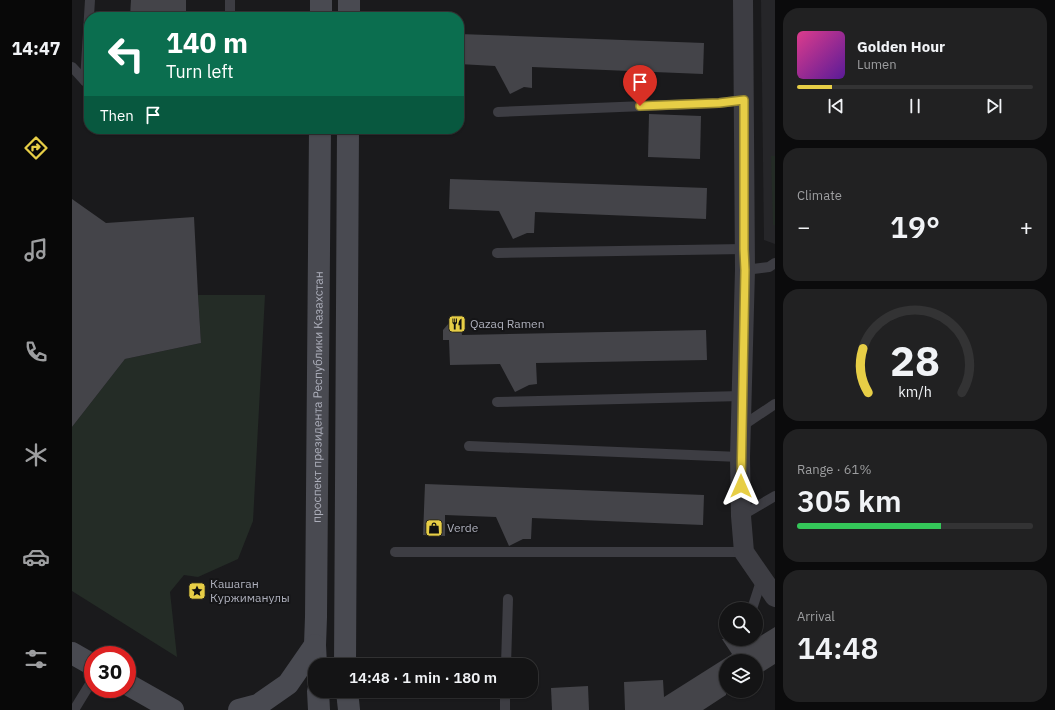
<!DOCTYPE html>
<html lang="en">
<head>
<meta charset="utf-8">
<style>
	body { margin:0; font-family:"IBM Plex Sans",sans-serif; background:#212122; color:#f1f3f6; height:100vh; display:flex; flex-direction:column; font-size:15px; white-space:nowrap }
	* { box-sizing:border-box; margin:0 }
	p { font-size:13px; color:#9d9ea0 }
	.icon { flex:none; width:22px; height:22px; fill:none; stroke:currentColor; stroke-width:2; stroke-linecap:round; stroke-linejoin:round }
	.map { position:relative; flex:1; overflow:hidden }
	.side { display:flex; flex-direction:column; gap:8px; padding:8px; background:#0b0b0c; width:280px }
	.side>* { flex:none }
	.hud { position:absolute; left:12px; top:12px; width:380px; height:122px; border-radius:16px; box-shadow:0 1px 3px #0004,0 0 0 1px #333334; background:#0b6e4f; color:#fff; overflow:hidden }
	.fabs { position:absolute; left:647px; top:602px; display:grid; gap:8px }
	.fabs a { display:grid; place-items:center; width:44px; height:44px; border-radius:50%; background:#141415; box-shadow:0 1px 3px #0004,0 0 0 1px #333334; font-size:20px }
	.speed { position:absolute; left:12px; top:646px; display:flex; gap:8px; font-size:20px; font-weight:700; text-align:center }
	.speed>* { display:grid; place-content:center; width:52px; height:52px; border-radius:50%; background:#141415; box-shadow:0 1px 3px #0004,0 0 0 1px #333334; line-height:1 }
	.speed .limit { border:6px solid #d22; background:#fff; color:#111 }
	.pin { position:absolute; display:grid; place-items:center; width:34px; height:34px; color:#fff; margin:-41px -17px; border-radius:50% 50% 50% 0; rotate:-45deg; box-shadow:0 0 4px #0007 }
	.pin .icon { rotate:45deg }
	.me { position:absolute; width:44px; margin:-22px; rotate:0deg; stroke-linejoin:round; filter:drop-shadow(0 0 3px #0008) }
	.turn { display:flex; align-items:center; gap:14px; height:84px; padding:0 16px; font-size:18px }
	.turn .icon { width:52px; height:52px; stroke-width:2.5 }
	.turn b { display:block; font-size:28px; line-height:34px }
	.then { display:flex; align-items:center; height:38px; padding:0 16px; background:#0003; gap:8px; font-size:15px }
	.big { font-size:30px; font-weight:600; line-height:1.1 }
	.side .widget { flex:1; display:flex; flex-direction:column; justify-content:center; gap:6px; min-width:0; padding:0 14px; border-radius:16px; background:#212122 }
	.side .dial { align-items:center; gap:0 }
	.dial svg { height:104px; overflow:visible; fill:none; stroke:#333334; stroke-width:7; stroke-linecap:round; text-anchor:middle }
	.dial text { fill:#f1f3f6; stroke:none }
	.song { display:flex; align-items:center; gap:12px }
	.cover { width:48px; height:48px; border-radius:6px; background:linear-gradient(135deg,hsl(330 70% 55%),hsl(270 70% 35%)) }
	.played { height:4px; border-radius:2px; background:linear-gradient(90deg,#e7ce46 15%,#333334 15%) }
	.keys { display:flex; justify-content:space-around; direction:ltr }
	.heat { display:flex; justify-content:space-between; align-items:center; font-size:22px; direction:ltr }
	.charge { height:6px; border-radius:3px; background:linear-gradient(90deg,#34c759 61%,#333334 0) }
	.trip { position:absolute; left:236px; top:658px; width:230px; height:40px; border-radius:16px; background:#141415; box-shadow:0 1px 3px #0004,0 0 0 1px #333334; font-weight:600; line-height:40px; text-align:center }
	main { display:flex; flex:1; min-height:0 }
	.tabs { display:flex; flex-direction:column; width:72px; justify-content:space-around; align-items:center; background:#080808; color:#9d9ea0 }
	.tabs .icon { width:28px; height:28px }
	.tabs .current { color:#e7ce46 }
	.tabs b { font-size:18px; color:#f1f3f6 }
	.map>svg:first-child { display:block }
	.built { fill:#262629 }
	.green { fill:#242c26 }
	.building { fill:#444449 }
	.lines { fill:none; stroke-linecap:round; stroke-linejoin:round }
	.lane { stroke:#3d3d43; stroke-width:10 }
	.street { stroke:#3d3d43; stroke-width:20 }
	.secondary { stroke:#494a51; stroke-width:22 }
	.route-casing { stroke:#96862e; stroke-width:10 }
	.route { stroke:#e7ce46; stroke-width:7 }
	.labels { text-anchor:middle; stroke-width:4; stroke-linejoin:round; paint-order:stroke }
	.poi-label { font-size:12px; fill:#adafbb; stroke:#151517; text-anchor:start }
	.street-label { font-size:12px; fill:#adafbb; stroke:#151517 }
</style>
</head>
<body>
<main>
<nav class="tabs">
<b>14:47</b>
<svg class="icon current" aria-label="directions" viewBox="0 0 24 24"><path d="M12 3l9 9-9 9-9-9zM9 14v-3h6M13 9l2 2-2 2"/></svg>
<svg class="icon" aria-label="music" viewBox="0 0 24 24"><path d="M9 18V5l10-2v13"/><circle cx="6" cy="18" r="3"/><circle cx="16" cy="16" r="3"/></svg>
<svg class="icon" aria-label="phone" viewBox="0 0 24 24"><path d="M5 4h4l2 5-3 2q2 4 5 5l2-3 5 2v4C11 20 4 13 5 4z"/></svg>
<svg class="icon" aria-label="climate" viewBox="0 0 24 24"><path d="M12 3v18M4 7l16 10M4 17L20 7"/></svg>
<svg class="icon" aria-label="car" viewBox="0 0 24 24"><path d="M5 17H2v-5l4-1 3-4h7l3 4 3 1v5h-3M9 17h6M6 11h13"/><circle cx="7" cy="17" r="2"/><circle cx="17" cy="17" r="2"/></svg>
<svg class="icon" aria-label="filters" viewBox="0 0 24 24"><path d="M4 7h16M4 17h16"/><circle cx="9" cy="7" r="2"/><circle cx="15" cy="17" r="2"/></svg>
</nav>
<div class="map">
<svg width="703" height="710" viewBox="0 0 703 710">
	<rect width="100%" height="100%" fill="#1a1a1c"/>
	<!-- built -->
	<path class="built" d="M689 0H703V244L692 240Z"/>
	<!-- green -->
	<g class="green">
		<path d="M699 156H703V225H701Z"/>
		<path d="M126 295H193L181 521 166 559 126 577 112 575 98 592 105 657 0 591V427L53 359 129 343Z"/>
	</g>
	<!-- building -->
	<g class="building">
		<path d="M59 0H114V17H58Z"/>
		<path d="M387 34 632 43 631 74 460 67V88L452 87 438 94 423 66 387 64Z"/>
		<path d="M577 114 629 116 628 159 576 157Z"/>
		<path d="M378 179 635 188 634 219 463 212 462 233H455L441 239 427 211 377 209Z"/>
		<path d="M0 199 34 223 122 217 126 295 129 343 53 359 0 427Z"/>
		<path d="M388 321 390 335 634 330 635 360 464 363 465 384 457 385 443 392 428 364 378 365 377 340H371V330L377 323Z"/>
		<path d="M353 484 632 495 631 525 460 518 459 539H451L437 546 424 517 373 515V536L351 535Z"/>
		<path d="M703 627V664L684 676V661H654V695L631 710H553L552 682 591 680 592 697 660 654 650 639H670L674 645Z"/>
		<path d="M516 686 517 710H480L479 688Z"/>
	</g>
	<g class="lines">
		<!-- lane -->
		<g class="lane">
			<path d="M158 17V0"/>
			<path d="M0 67 13 81 17 82"/>
			<path d="M13 81 18 0"/>
			<path d="M426 112 647 103 672 100"/>
			<path d="M425 253 672 249"/>
			<path d="M673 270 697 267 703 263"/>
			<path d="M425 402 670 396"/>
			<path d="M670 426 703 404"/>
			<path d="M397 446 668 457"/>
			<path d="M669 516 703 496"/>
			<path d="M323 552H672"/>
			<path d="M680 609 690 578"/>
			<path d="M434 665 436 599"/>
			<path d="M2 710 21 679"/>
			<path d="M433 710V691"/>
		</g>
		<!-- street -->
		<path class="street" d="M671 0 673 270 668 457 669 516 672 552 703 597"/>
		<!-- secondary -->
		<g class="secondary">
			<path d="M249 17V0"/>
			<path d="M277 17V0"/>
			<path d="M0 653 21 665"/>
			<path id="s1" d="M244 665 243 645 244 617 248 129"/>
			<path d="M273 665 276 129"/>
			<path d="M55 684 101 710"/>
			<path d="M246 691 247 710"/>
			<path d="M275 691 277 710"/>
			<path d="M167 710 186 705 216 684 243 645"/>
		</g>
	</g>
	<g class="lines">
		<defs>
			<path id="route" d="M568 106 647 103 672 100V249L673 270 669 486"/>
		</defs>
		<!-- route casing -->
		<use href="#route" class="route-casing"/>
		<!-- route -->
		<use href="#route" class="route"/>
	</g>
	<!-- icons -->
	<defs>
		<symbol id="restaurant-square" viewBox="-11 -11 22 22"><rect x="-9" y="-9" width="18" height="18" rx="4" fill="#e7ce46" stroke="#151517"/><path d="M-5-6h1v4h1v-4h1v4h1v-4h1v5L-1.5 .5V6h-2V.5L-5-1ZM5-6V6H3V1.5H1.5Q1.5-4 5-6Z" fill="#111"/></symbol>
		<symbol id="shop-square" viewBox="-11 -11 22 22"><rect x="-9" y="-9" width="18" height="18" rx="4" fill="#e7ce46" stroke="#151517"/><path d="M-5-2.5h2.3a2.7 3.5 0 0 1 5.4 0H5L5.5 6h-11ZM-1.5-2.5h3a1.5 2.3 0 0 0-3 0Z" fill="#111"/></symbol>
		<symbol id="sight-square" viewBox="-11 -11 22 22"><rect x="-9" y="-9" width="18" height="18" rx="4" fill="#e7ce46" stroke="#151517"/><path d="M0-6L1.8-2.2L6-1.7L2.9 1.2L3.7 5.4L0 3.3L-3.7 5.4L-2.9 1.2L-6-1.7L-1.8-2.2Z" fill="#111"/></symbol>
	</defs>
	<g fill-rule="evenodd">
		<use href="#restaurant-square" x="375" y="314" width="20" height="20"/>
		<use href="#shop-square" x="352" y="518" width="20" height="20"/>
		<use href="#sight-square" x="115" y="581" width="20" height="20"/>
	</g>
	<g class="labels">
		<!-- poi labels -->
		<g class="poi-label">
			<text x="398" y="328">Qazaq Ramen</text>
			<text x="375" y="532">Verde</text>
			<text x="138" y="588">Кашаган<tspan x="138" dy="14">Куржиманулы</tspan></text>
		</g>
		<!-- street labels -->
		<g class="street-label">
			<text dy="4" stroke="none"><textPath href="#s1" startOffset="268">проспект президента Республики Казахстан</textPath></text>
		</g>
	</g>
</svg>
<div class="fabs">
<a><svg class="icon" aria-label="search" viewBox="0 0 24 24"><circle cx="10" cy="10" r="6"/><path d="M15 15l6 6"/></svg></a>
<a><svg class="icon" aria-label="layers" viewBox="0 0 24 24"><path d="M12 4l9 5-9 5-9-5zM3 14l9 5 9-5"/></svg></a>
</div>
<div class="speed"><div class="limit">30</div></div>
<div class="pin" style="left:568px;top:106px;background:#d93025"><svg class="icon" aria-label="arrive" viewBox="0 0 24 24"><path d="M6 21V4h12l-3 4 3 4H6"/></svg></div>
<svg class="me" style="left:669px;top:486px" viewBox="-20 -20 40 40"><path d="M0-17L14 15 0 8-14 15z" fill="#e7ce46" stroke="#fff" stroke-width="4"/></svg>
<div class="trip">14:48 · 1 min · 180 m</div>
<div class="hud">
<div class="turn"><svg class="icon" aria-label="left" viewBox="0 0 24 24"><path d="M17 20v-9H6M10 6l-5 5 5 5"/></svg><div><b>140 m</b>Turn left</div></div>
<div class="then">Then<svg class="icon" aria-label="arrive" viewBox="0 0 24 24"><path d="M6 21V4h12l-3 4 3 4H6"/></svg></div>
</div>
</div>
<section class="side">
<div class="widget">
<div class="song"><i class="cover"></i><div><b>Golden Hour</b><p>Lumen</p></div></div>
<div class="played"></div>
<div class="keys"><svg class="icon" aria-label="previous" viewBox="0 0 24 24"><path d="M18 5L8 12l10 7zM5 5v14"/></svg><svg class="icon" aria-label="pause" viewBox="0 0 24 24"><path d="M8 5v14M16 5v14"/></svg><svg class="icon" aria-label="next" viewBox="0 0 24 24"><path d="M6 5l10 7-10 7zM19 5v14"/></svg></div>
</div>
<div class="widget"><p>Climate</p>
<div class="heat"><a>−</a><b class="big">19°</b><a>+</a></div>
</div>
<div class="widget dial"><svg viewBox="0 0 100 80">
<path d="M14 69A42 42 0 1 1 86 69"/>
<path d="M14 69A42 42 0 0 1 10 35" stroke="#e7ce46"/>
<text x="50" y="56" font-size="32" font-weight="700">28</text>
<text x="50" y="72" font-size="11">km/h</text>
</svg></div>
<div class="widget"><p>Range · 61%</p><b class="big">305 km</b><div class="charge"></div></div>
<div class="widget"><p>Arrival</p><b class="big">14:48</b></div>
</section>
</main>
</body>
</html>
